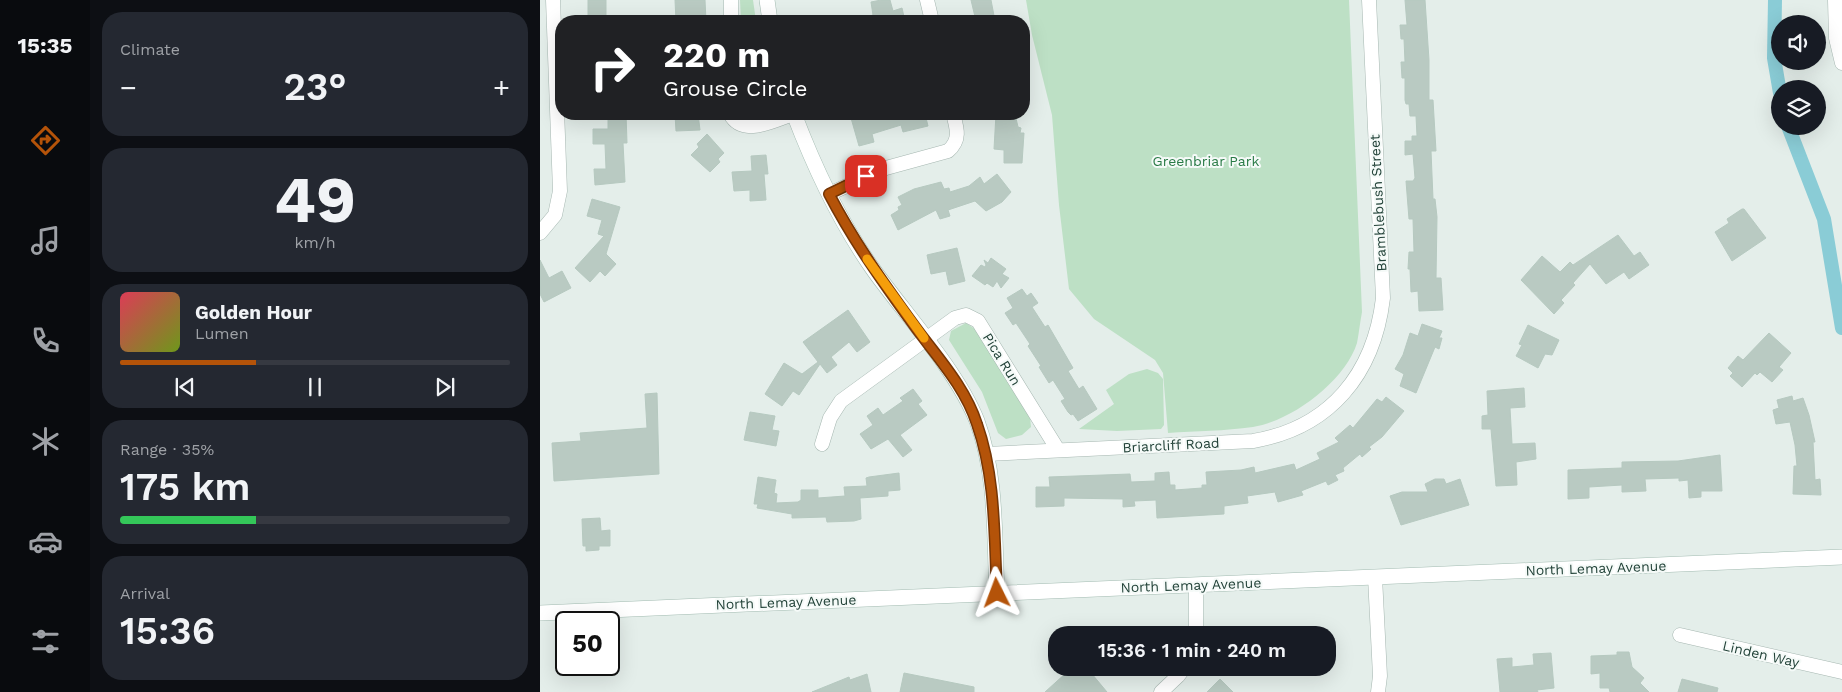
<!DOCTYPE html>
<html lang="en">
<head>
<meta charset="utf-8">
<style>
	body { margin:0; font-family:"Work Sans",sans-serif; background:#242831; color:#f1f3f6; height:100vh; display:flex; flex-direction:column; font-size:19px; white-space:nowrap }
	* { box-sizing:border-box; margin:0 }
	p { font-size:16px; color:#9ea1a6 }
	.icon { flex:none; width:28px; height:28px; fill:none; stroke:currentColor; stroke-width:2; stroke-linecap:round; stroke-linejoin:round }
	.map { position:relative; flex:1; overflow:hidden }
	.panel { display:flex; flex-direction:column; gap:12px; padding:12px; background:#0d0f14; width:450px }
	.panel>* { flex:none }
	.hud { position:absolute; left:15px; top:15px; width:475px; height:105px; border-radius:20px; box-shadow:0 5px 20px #0002; background:#202124; color:#fff; overflow:hidden }
	.buttons { position:absolute; left:1231px; top:15px; display:grid; gap:10px }
	.buttons a { display:grid; place-items:center; width:55px; height:55px; border-radius:50%; background:#171b24; box-shadow:0 5px 20px #0002; font-size:25px }
	.speed { position:absolute; left:15px; top:611px; display:flex; gap:10px; font-size:25px; font-weight:700; text-align:center }
	.speed>* { display:grid; place-content:center; width:65px; height:65px; border-radius:50%; background:#171b24; box-shadow:0 5px 20px #0002; line-height:1 }
	.speed .limit { border:2px solid #111; border-radius:8px; background:#fff; color:#111 }
	.pin { position:absolute; display:grid; place-items:center; width:42px; height:42px; color:#fff; margin:-21px; border-radius:10px; box-shadow:0 2px 8px #0006 }
	.me { position:absolute; width:55px; margin:-28px; rotate:357deg; stroke-linejoin:round; filter:drop-shadow(0 0 4px #0008) }
	.turn { display:flex; align-items:center; gap:18px; height:105px; padding:0 25px; font-size:22px }
	.turn .icon { width:65px; height:65px; stroke-width:2.5 }
	.turn b { display:block; font-size:35px; line-height:42px }
	.big { font-size:38px; font-weight:600; line-height:1.1 }
	.panel .card { flex:1; display:flex; flex-direction:column; justify-content:center; gap:8px; min-width:0; padding:0 18px; border-radius:20px; background:#242831 }
	.panel .dial { align-items:center; gap:0 }
	.dial b { font-size:65px; line-height:1 }
	.song { display:flex; align-items:center; gap:15px }
	.cover { width:60px; height:60px; border-radius:8px; background:linear-gradient(135deg,hsl(350 70% 55%),hsl(80 70% 35%)) }
	.played { height:5px; border-radius:2px; background:linear-gradient(90deg,#b45309 35%,#363941 35%) }
	.keys { display:flex; justify-content:space-around; direction:ltr }
	.heat { display:flex; justify-content:space-between; align-items:center; font-size:28px; direction:ltr }
	.charge { height:8px; border-radius:4px; background:linear-gradient(90deg,#34c759 35%,#363941 0) }
	.trip { position:absolute; left:508px; top:626px; width:288px; height:50px; border-radius:20px; background:#171b24; box-shadow:0 5px 20px #0002; font-weight:600; line-height:50px; text-align:center }
	main { display:flex; flex:1; min-height:0 }
	.menu { display:flex; flex-direction:column; width:90px; justify-content:space-around; align-items:center; background:#090b0e; color:#9ea1a6 }
	.menu .icon { width:35px; height:35px }
	.menu .on { color:#b45309 }
	.menu b { font-size:22px; color:#f1f3f6 }
	.map>svg:first-child { display:block }
	.green { fill:#bde0c5 }
	.lines { fill:none; stroke-linecap:round; stroke-linejoin:round }
	.canal { stroke:#8accd6; stroke-width:14 }
	.building { fill:#b9cac2; stroke:#b6c9c0 }
	.street-casing { stroke:#a6b7b1; stroke-width:15 }
	.secondary-casing { stroke:#a2bbb1; stroke-width:16 }
	.street { stroke:#fff; stroke-width:14 }
	.secondary { stroke:#fff; stroke-width:15 }
	.route-casing { stroke:#753606; stroke-width:12 }
	.route { stroke:#b45309; stroke-width:9 }
	.slow { stroke:#f59e0b; stroke-width:9 }
	.labels { text-anchor:middle; stroke-width:4; stroke-linejoin:round; paint-order:stroke }
	.park-label { font-size:14px; fill:#2a7b47; stroke:#f5faf8 }
	.street-label { font-size:14px; fill:#224238; stroke:#f5faf8 }
</style>
</head>
<body>
<main>
<nav class="menu">
<b>15:35</b>
<svg class="icon on" aria-label="directions" viewBox="0 0 24 24"><path d="M12 3l9 9-9 9-9-9zM9 14v-3h6M13 9l2 2-2 2"/></svg>
<svg class="icon" aria-label="music" viewBox="0 0 24 24"><path d="M9 18V5l10-2v13"/><circle cx="6" cy="18" r="3"/><circle cx="16" cy="16" r="3"/></svg>
<svg class="icon" aria-label="phone" viewBox="0 0 24 24"><path d="M5 4h4l2 5-3 2q2 4 5 5l2-3 5 2v4C11 20 4 13 5 4z"/></svg>
<svg class="icon" aria-label="climate" viewBox="0 0 24 24"><path d="M12 3v18M4 7l16 10M4 17L20 7"/></svg>
<svg class="icon" aria-label="car" viewBox="0 0 24 24"><path d="M5 17H2v-5l4-1 3-4h7l3 4 3 1v5h-3M9 17h6M6 11h13"/><circle cx="7" cy="17" r="2"/><circle cx="17" cy="17" r="2"/></svg>
<svg class="icon" aria-label="filters" viewBox="0 0 24 24"><path d="M4 7h16M4 17h16"/><circle cx="9" cy="7" r="2"/><circle cx="15" cy="17" r="2"/></svg>
</nav>
<section class="panel">
<div class="card"><p>Climate</p>
<div class="heat"><a>−</a><b class="big">23°</b><a>+</a></div>
</div>
<div class="card dial"><b>49</b><p>km/h</p></div>
<div class="card">
<div class="song"><i class="cover"></i><div><b>Golden Hour</b><p>Lumen</p></div></div>
<div class="played"></div>
<div class="keys"><svg class="icon" aria-label="previous" viewBox="0 0 24 24"><path d="M18 5L8 12l10 7zM5 5v14"/></svg><svg class="icon" aria-label="pause" viewBox="0 0 24 24"><path d="M8 5v14M16 5v14"/></svg><svg class="icon" aria-label="next" viewBox="0 0 24 24"><path d="M6 5l10 7-10 7zM19 5v14"/></svg></div>
</div>
<div class="card"><p>Range · 35%</p><b class="big">175 km</b><div class="charge"></div></div>
<div class="card"><p>Arrival</p><b class="big">15:36</b></div>
</section>
<div class="map">
<svg width="1302" height="692" viewBox="0 0 1302 692">
	<rect width="100%" height="100%" fill="#e4eeea"/>
	<!-- green -->
	<g class="green">
		<path d="M200 0H213L216 21H201Z"/>
		<path d="M486 0H809L822 312C820 322 819 333 817 343 805 381 752 421 713 427 685 431 656 431 628 433L623 373 615 360 554 319 529 289 519 205 512 115 492 35Z"/>
		<path d="M426 323 435 329 490 417 491 427 482 435 466 439 458 433 442 392 409 340 411 331Z"/>
		<path d="M607 369 618 373 623 379 624 425 621 429 577 431 539 429 574 404 566 390 589 374Z"/>
	</g>
	<g class="lines">
		<!-- canal -->
		<g class="canal">
			<path d="M1235 0 1234 58 1240 93"/>
			<path d="M1248 126 1284 219 1302 328"/>
		</g>
	</g>
	<!-- building -->
	<g class="building">
		<path d="M48 0H66V16L48 17Z"/>
		<path d="M135 0H165L166 21H136Z"/>
		<path d="M341 0H350L353 11 362 8 365 21H326V17L333 15 331 2Z"/>
		<path d="M431 0H451L455 21H436Z"/>
		<path d="M865 0H885L889 60V100H893L896 151H891L893 199H895L897 217 896 278H901L903 310 879 311 878 291 871 292 870 269H868L869 252H874L873 219H869L866 181H873L875 178 873 154 865 155V141H872V136H877L876 116H870L869 104H866L865 100V78H862L861 62H865L864 39H861L860 25H867Z"/>
		<path d="M86 114 87 143H83L85 182 55 185 54 169H66L65 144H53V129H68V115Z"/>
		<path d="M135 114H158L160 130 136 131Z"/>
		<path d="M325 114H389L390 117 386 118 388 126 363 132 361 125 332 134 334 142 319 146 311 118Z"/>
		<path d="M456 114H475L478 127 481 128 480 133H484L482 163H464V150L454 149Z"/>
		<path d="M167 134 184 153 178 159 180 162 170 172 151 155 159 147 157 144Z"/>
		<path d="M226 155 228 174H224L226 200 210 201V190L194 191 192 172 212 171 211 156Z"/>
		<path d="M457 174 471 192 462 202 446 211 435 201 408 210 410 216 400 219 396 210 358 230 351 215 359 210 358 207 362 205 358 197 374 189 401 182 404 189 409 188 410 192 429 186 440 177 444 184Z"/>
		<path d="M52 199 80 207 66 254 76 264 65 276 60 271 50 282 35 268 64 236 58 234 62 220 47 216Z"/>
		<path d="M1202 209H1204L1226 238 1192 261 1175 232 1189 223 1187 219Z"/>
		<path d="M1078 235 1094 256 1100 252 1109 265 1089 279 1084 272 1066 284 1050 264 1033 283 1035 285 1021 300 1024 303 1014 314 981 280 1002 256 1020 272 1030 262 1033 265Z"/>
		<path d="M417 248 425 281 409 285 406 271 391 274 387 255Z"/>
		<path d="M451 258 466 269 462 274 469 278 461 288 457 281 453 287 447 283 445 285 432 276 441 265 445 267 446 265 444 260 448 263Z"/>
		<path d="M0 260 9 278 22 271 31 288 4 302 0 294Z"/>
		<path d="M482 289 487 296 491 293 498 303 492 307 505 327 508 325 533 368 528 371 539 389 543 386 557 409 538 421 533 414 531 415 528 412 521 401 525 399 513 380 509 383 499 367 501 366 488 346 490 344 476 323 473 325 465 313 473 308 467 298Z"/>
		<path d="M308 310 330 342 317 352 309 342 291 357 297 365 287 373 280 364 259 395 253 391 242 406 225 394 244 363 262 374 278 362 263 342Z"/>
		<path d="M882 324 902 331 899 338H902L899 349 895 347 876 393 860 386 864 374 855 369 863 355 870 333 878 336Z"/>
		<path d="M988 325 1019 340 1012 355 1005 354 998 368 976 356 982 345 979 344Z"/>
		<path d="M1229 333 1251 353 1239 367 1243 370 1232 382 1220 372 1217 375 1215 373 1202 387 1190 376 1193 373 1188 368 1198 356 1203 360Z"/>
		<path d="M984 388 985 407 970 408 972 444 995 443 996 459 976 462 977 485 956 486 951 429H942V416L948 415 947 391Z"/>
		<path d="M373 389 382 401 378 404 387 415 360 435 372 450 363 457 348 439 331 449 320 434 333 425 327 416 338 408 343 415 363 401 360 398Z"/>
		<path d="M117 393 119 474 14 481 12 443 41 441 40 433 107 428 105 394Z"/>
		<path d="M1252 396 1253 401 1263 398 1269 415 1275 442H1273L1275 480 1280 479 1281 495 1253 494 1254 466H1257L1255 445 1250 422 1236 424 1233 410 1239 408 1237 400Z"/>
		<path d="M846 397 864 411 842 437 829 447 831 449 822 457 820 454 803 468 804 471 795 475 798 480 788 485 786 481 761 491 763 495 738 502 735 492 707 496 708 503 684 506V514L617 518 616 500 594 501 595 506 583 507V499L524 498V506L496 507V487H510L509 477 590 474 591 482 615 481V473L629 472 630 485H635V490L662 488V485H667L666 472 701 470 714 467 715 473 754 464 756 470 780 459 777 453 799 442 795 438 810 425 813 428 837 399 842 402Z"/>
		<path d="M210 412 235 416 232 430 239 431 236 446 204 440Z"/>
		<path d="M1180 455 1182 491H1161V497L1149 498 1148 480 1139 481V478L1105 479 1106 491 1082 492V485L1049 487V498L1028 499V470L1082 468V462L1138 461Z"/>
		<path d="M359 473 360 490 348 491V496L320 498 321 519 314 521 287 522 286 517 252 518V514L217 508 218 504H214L218 477 236 480 234 493 237 494 236 503 258 502 261 500V490H278V498L305 496 304 487 327 486 326 478 329 477Z"/>
		<path d="M895 479H904L906 484 920 479 929 505 861 525 850 496 862 492H888L885 484Z"/>
		<path d="M60 518 61 531 70 530V546H59V550L46 551V546H43L42 519Z"/>
		<path d="M1077 652H1089L1092 667 1104 678 1100 683 1109 692H1070L1069 688H1060V673L1051 674V656L1077 655Z"/>
		<path d="M1011 653 1014 688 997 690 998 692H960L957 659 972 658V667L994 665 993 654Z"/>
		<path d="M541 668H547L567 692H505L526 673 529 677Z"/>
		<path d="M364 673 434 687V692H360Z"/>
		<path d="M327 674 331 692H272L309 677 310 680Z"/>
		<path d="M680 679 693 692H667Z"/>
		<path d="M1142 679 1178 688 1177 692H1138Z"/>
	</g>
	<g class="lines">
		<defs>
			<g id="street">
				<path d="M191 0V21"/>
				<path d="M387 0 392 21"/>
				<path d="M1295 0 1296 38 1302 63"/>
				<path d="M190 114C203 138 234 120 253 114"/>
				<path d="M289 194 346 168 408 151C421 140 417 128 413 114"/>
				<path d="M0 233 15 215 20 191 13 0"/>
				<path d="M282 444 290 418 301 401 415 318 426 315 438 321 518 450"/>
				<path d="M447 454 713 441C790 428 834 374 843 298L829 0"/>
				<path d="M835 577 840 676 838 692"/>
				<path d="M656 585V635"/>
				<path d="M1140 635 1302 672"/>
				<path d="M621 692 638 676 644 668"/>
			</g>
			<g id="secondary">
				<path d="M227 0 230 21"/>
				<path d="M254 114C275 169 300 223 335 272 367 316 417 371 437 421 457 475 454 536 457 593"/>
				<path d="M0 613 1302 557"/>
			</g>
		</defs>
		<!-- street casing -->
		<use href="#street" class="street-casing"/>
		<!-- secondary casing -->
		<use href="#secondary" class="secondary-casing"/>
		<!-- street -->
		<use href="#street" class="street"/>
		<!-- secondary -->
		<use href="#secondary" class="secondary"/>
	</g>
	<g class="lines">
		<defs>
			<path id="route" d="M326 176 289 194C314 242 344 284 376 328 398 358 425 387 437 424 456 478 454 536 457 593"/>
		</defs>
		<!-- route casing -->
		<use href="#route" class="route-casing"/>
		<!-- route -->
		<use href="#route" class="route"/>
		<!-- slow -->
		<path class="slow" d="M327 259 384 338"/>
	</g>
	<g class="labels">
		<!-- park labels -->
		<g class="park-label">
			<text x="666" y="166">Greenbriar Park</text>
		</g>
		<!-- street labels -->
		<g class="street-label">
			<text transform="translate(838 203) rotate(-93)" y="5">Bramblebush Street</text>
			<text transform="translate(462 359) rotate(58)" y="5">Pica Run</text>
			<text transform="translate(631 445) rotate(-3)" y="5">Briarcliff Road</text>
			<text transform="translate(1056 568) rotate(-2)" y="5">North Lemay Avenue</text>
			<text transform="translate(651 585) rotate(-2)" y="5">North Lemay Avenue</text>
			<text transform="translate(246 602) rotate(-2)" y="5">North Lemay Avenue</text>
			<text transform="translate(1221 654) rotate(13)" y="5">Linden Way</text>
		</g>
	</g>
</svg>
<div class="buttons">
<a><svg class="icon" aria-label="sound" viewBox="0 0 24 24"><path d="M4 9h4l5-4v14l-5-4H4zM17 9q2 3 0 6"/></svg></a>
<a><svg class="icon" aria-label="layers" viewBox="0 0 24 24"><path d="M12 4l9 5-9 5-9-5zM3 14l9 5 9-5"/></svg></a>
</div>
<div class="speed"><div class="limit">50</div></div>
<div class="pin" style="left:326px;top:176px;background:#d93025"><svg class="icon" aria-label="arrive" viewBox="0 0 24 24"><path d="M6 21V4h12l-3 4 3 4H6"/></svg></div>
<svg class="me" style="left:457px;top:593px" viewBox="-20 -20 40 40"><path d="M0-17L14 15 0 8-14 15z" fill="#b45309" stroke="#fff" stroke-width="4"/></svg>
<div class="trip">15:36 · 1 min · 240 m</div>
<div class="hud">
<div class="turn"><svg class="icon" aria-label="right" viewBox="0 0 24 24"><path d="M7 20v-9h11M14 6l5 5-5 5"/></svg><div><b>220 m</b>Grouse Circle</div></div>
</div>
</div>
</main>
</body>
</html>
